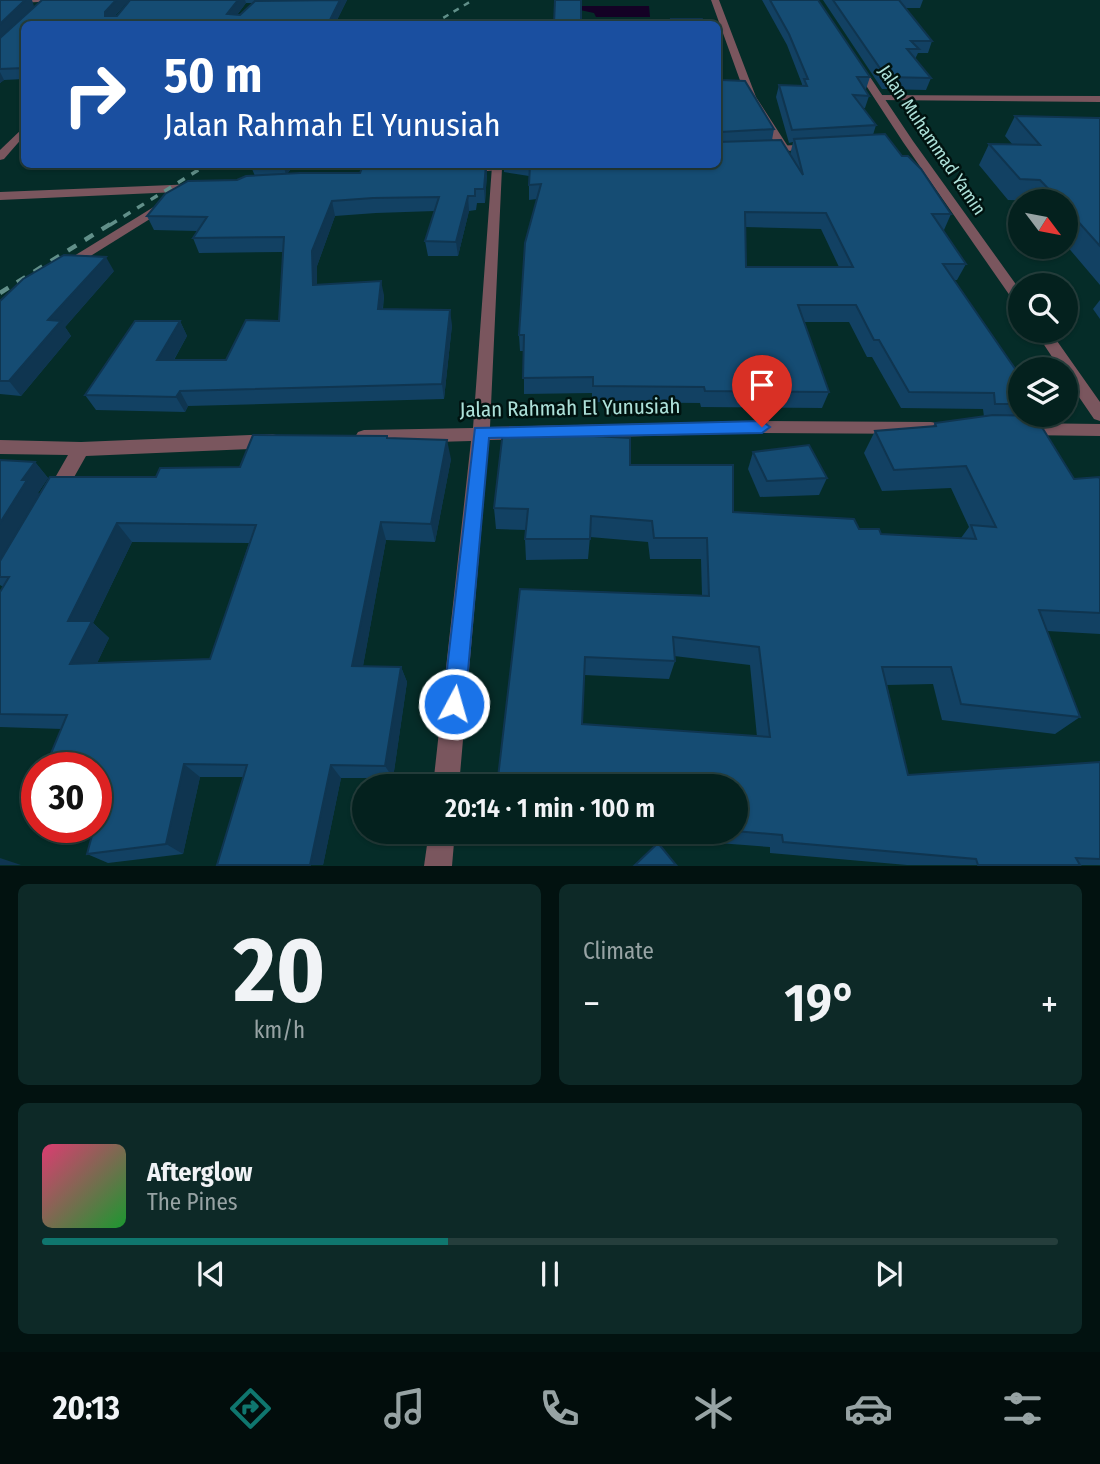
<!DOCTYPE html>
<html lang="en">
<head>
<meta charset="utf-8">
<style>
	body { margin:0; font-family:"Fira Sans Condensed",sans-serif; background:#0d2927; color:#f1f3f6; height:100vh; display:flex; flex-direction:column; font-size:26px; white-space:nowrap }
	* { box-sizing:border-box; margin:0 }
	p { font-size:23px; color:#97a3a4 }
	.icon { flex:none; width:38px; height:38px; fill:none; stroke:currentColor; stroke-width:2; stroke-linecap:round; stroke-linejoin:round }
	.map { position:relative; height:866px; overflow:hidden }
	.sheet { display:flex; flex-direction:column; gap:18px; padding:18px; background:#021210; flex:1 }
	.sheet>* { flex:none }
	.banner { position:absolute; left:21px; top:21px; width:700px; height:147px; border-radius:10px; box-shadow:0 2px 5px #0004,0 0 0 2px #253e3c; background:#1a4fa0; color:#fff; overflow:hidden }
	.needle { width:46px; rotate:122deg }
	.fabs { position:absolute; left:1008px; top:189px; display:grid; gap:14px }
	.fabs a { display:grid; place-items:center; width:70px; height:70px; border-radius:50%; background:#04211e; box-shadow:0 2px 5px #0004,0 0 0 2px #253e3c; font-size:35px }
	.speed { position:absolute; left:21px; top:752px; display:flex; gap:14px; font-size:35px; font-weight:700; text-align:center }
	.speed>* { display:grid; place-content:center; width:91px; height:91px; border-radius:50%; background:#04211e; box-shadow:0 2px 5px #0004,0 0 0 2px #253e3c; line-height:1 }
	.speed .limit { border:10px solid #d22; background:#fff; color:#111 }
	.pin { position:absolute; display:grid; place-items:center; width:60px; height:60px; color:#fff; margin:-72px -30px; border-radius:50% 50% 50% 0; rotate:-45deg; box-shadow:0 0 7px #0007 }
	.pin .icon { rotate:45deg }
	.me { position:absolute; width:77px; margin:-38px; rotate:6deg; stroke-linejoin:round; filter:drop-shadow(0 0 5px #0008) }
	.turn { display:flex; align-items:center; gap:24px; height:147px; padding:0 28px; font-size:32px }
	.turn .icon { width:91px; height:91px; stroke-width:2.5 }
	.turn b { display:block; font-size:49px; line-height:60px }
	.big { font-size:52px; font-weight:600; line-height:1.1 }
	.sheet .widget { flex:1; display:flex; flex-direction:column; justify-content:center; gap:10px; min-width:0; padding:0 24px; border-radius:10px; background:#0d2927 }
	.sheet .dial { align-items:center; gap:0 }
	.dial b { font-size:91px; line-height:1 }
	.song { display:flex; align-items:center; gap:21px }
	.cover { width:84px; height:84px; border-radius:10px; background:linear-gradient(135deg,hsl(340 70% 55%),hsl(130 70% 35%)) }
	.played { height:7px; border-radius:4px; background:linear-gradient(90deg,#0f766e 40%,#253e3c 40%) }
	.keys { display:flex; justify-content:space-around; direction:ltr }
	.heat { display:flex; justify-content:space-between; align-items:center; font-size:38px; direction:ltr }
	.sheet .tiles { flex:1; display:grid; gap:18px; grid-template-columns:1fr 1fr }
	.widget:last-child { grid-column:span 2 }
	.trip { position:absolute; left:352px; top:774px; width:396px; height:70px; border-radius:35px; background:#04211e; box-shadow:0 2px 5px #0004,0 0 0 2px #253e3c; font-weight:600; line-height:70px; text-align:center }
	.tabs { display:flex; height:112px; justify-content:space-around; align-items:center; background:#020d0c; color:#97a3a4 }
	.tabs .icon { width:49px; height:49px }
	.tabs .selected { color:#0f766e }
	.tabs b { font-size:32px; color:#f1f3f6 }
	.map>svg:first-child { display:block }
	.water { fill:#140125 }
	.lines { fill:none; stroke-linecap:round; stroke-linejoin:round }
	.service { fill:#7a565e; fill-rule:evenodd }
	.minor { fill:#7a565e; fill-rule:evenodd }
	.tertiary { fill:#7a565e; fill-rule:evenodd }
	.rail-far2 { stroke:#618f89; stroke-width:2.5; stroke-dasharray:6 6; stroke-linecap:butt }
	.rail-far1 { stroke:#618f89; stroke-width:3.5; stroke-dasharray:8 8; stroke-linecap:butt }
	.rail { stroke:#618f89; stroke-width:4.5; stroke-dasharray:10 10; stroke-linecap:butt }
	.wall { fill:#124163; fill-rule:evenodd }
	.shaded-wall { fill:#0f3550 }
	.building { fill:#154c73; stroke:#0f3550; stroke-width:2; fill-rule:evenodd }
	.route { fill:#1a73e8; stroke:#114b97; stroke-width:2 }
	.labels { text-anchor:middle; stroke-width:5; stroke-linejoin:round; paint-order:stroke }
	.far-street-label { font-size:18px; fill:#ade1d9; stroke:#001310 }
	.street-label { font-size:21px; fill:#ade1d9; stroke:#001310 }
</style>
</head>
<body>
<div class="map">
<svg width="1100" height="866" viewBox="0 0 1100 866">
	<rect width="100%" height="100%" fill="#052c28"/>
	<!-- water -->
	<path class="water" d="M580 6H649L650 17H596L594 13 580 10Z"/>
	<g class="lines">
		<!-- service -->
		<path class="service" d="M875 95 1100 96V102L878 100 875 99Z"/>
		<!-- minor -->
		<g class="minor">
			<path d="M0 0H76L0 4Z"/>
			<path d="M711 0H719L756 97 789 148 787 150H779L746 97Z"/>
			<path d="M24 127V136L4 159 0 160V150Z"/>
			<path d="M492 166 502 168 490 427 762 421 931 422 937 423 940 428 937 433 931 434 762 433 489 440 459 786H433L471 441 364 444 358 442 355 437 358 432 364 430 473 428Z"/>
			<path d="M170 197 174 198V204L68 270 63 271 56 267Z"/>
			<path d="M1022 423 1100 424V436L1022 435 1016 434 1013 429 1016 424Z"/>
			<path d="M273 434 279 436 282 441 279 446 273 448 86 456 60 502 53 505 46 502 44 497 68 455 0 454V440L81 442Z"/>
			<path d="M429 831H455L452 866H424Z"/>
		</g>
		<!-- tertiary -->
		<g class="tertiary">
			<path d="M852 59H858L913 141 1020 290V304L1015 303 903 142 850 61Z"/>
			<path d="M815 144 821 147 819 149 718 155V149Z"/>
			<path d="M489 164H539L534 167 465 173 459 170 465 167Z"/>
			<path d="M196 184 200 185V191L0 200V192Z"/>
			<path d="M1035 331H1050L1100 402V421L1094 419 1066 378V369H1060Z"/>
		</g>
		<!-- rail-far2 -->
		<path class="rail-far2" d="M433 24 473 0"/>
		<!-- rail-far1 -->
		<path class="rail-far1" d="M110 225 208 164"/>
		<!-- rail -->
		<path class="rail" d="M0 293 112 223"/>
	</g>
	<!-- wall -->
	<g class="wall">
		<path d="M0 0 34 6 23 17 42 0H129L115 16H117L130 0H347L335 24H24V79L4 80 0 83ZM246 3H252L240 15H237Z"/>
		<path d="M762 0H818L870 77 866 89H865L869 96 865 108H863L876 125 873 135 902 156 951 214 944 230H942L966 264 957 280H954L1020 376V415H1033L1032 416 1074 479H1100V634L1047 631 1080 717 1055 734 942 720 933 684 887 685 908 775 1100 762V865H907L770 853V847L561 831H735L497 786 520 589 702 595 701 559H650L648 542 590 537 588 559 526 560 525 539 526 530 496 529 494 508 630 465 733 512 859 529 881 534 961 538 969 527 951 488 882 491 864 453 875 431 933 426 935 423 984 417 983 409 901 408 872 357H867L849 322H804L829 392 822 408 701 407 700 403 592 402V393L524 394V351H520L519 335 537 199 529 200V176L504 172V164H718L722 80 774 129 772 140 790 155 793 142 789 143 776 97 779 85 802 86V84L787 45ZM745 227 821 229 839 267H746ZM674 656 750 665 757 737 582 724 584 675 669 679 675 661Z"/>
		<path d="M823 0H923L920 8H905L932 41 928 53H918L915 59 931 78 926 90 882 89Z"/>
		<path d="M1015 116 1100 118V285L1066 245V201L1008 200 979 165 989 144 1013 145 1005 136Z"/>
		<path d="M295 164 287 174 360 173 368 168V164H486L487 173 485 203H477L476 210 469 211 458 256H428L425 241 435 211 376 213 335 216 317 266V285L384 295 383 309 452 325 444 399 188 406 185 412 96 410 85 395 180 321 187 336 174 360H226L279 321 283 252 199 253 193 238 197 231 154 230 147 216 255 176 252 169Z"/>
		<path d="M114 271 65 327 71 336 21 396 0 394V301Z"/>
		<path d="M1100 300V319L1093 309Z"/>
		<path d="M388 438 451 459 435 542 386 540 363 666 401 667 407 682 393 778H341L323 865H217L243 777H200L183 854 108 863 87 854 103 797 96 798V768L62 729 0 727V592L3 587 0 585V460L35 462 48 478 38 493 40 495 156 477 240 467ZM132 542 249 543 210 659 97 663 109 638 93 623Z"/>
		<path d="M753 452 827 478 819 495 760 497 748 469Z"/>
	</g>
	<!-- shaded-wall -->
	<g class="shaded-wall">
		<path d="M25 0H32L34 6 0 39V24Z"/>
		<path d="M116 0H129L109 22 105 16V12Z"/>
		<path d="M238 0H245L246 3 230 24 227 14Z"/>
		<path d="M340 0H347L335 24H328Z"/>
		<path d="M0 72 4 80 0 83Z"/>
		<path d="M286 164H295L286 175 284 167Z"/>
		<path d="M486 164 487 173 485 203 484 189Z"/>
		<path d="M468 196 469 211 458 256 456 242Z"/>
		<path d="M332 201 335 216 317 266V300L313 285 312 251Z"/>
		<path d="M106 257 114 271 65 327 71 336 21 396 9 381 48 320Z"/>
		<path d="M381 281 384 295 381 323 378 309Z"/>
		<path d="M450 310 452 325 444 399 442 384Z"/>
		<path d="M180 321 187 336 165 375 157 360Z"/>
		<path d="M180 391 188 406 185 412 176 397Z"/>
		<path d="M447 440 451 459 435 542 431 524Z"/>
		<path d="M35 462 48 478 38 493 41 496 0 565V523L22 480Z"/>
		<path d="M381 522 386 540 360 682 352 666Z"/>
		<path d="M117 523 132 542 93 623 109 638 89 680 70 664 68 621Z"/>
		<path d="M401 667 407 682 393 778 385 766Z"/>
		<path d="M184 764 200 777 183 854 166 844Z"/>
		<path d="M331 765 341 778 323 865H310Z"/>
		<path d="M0 858 21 865H0Z"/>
	</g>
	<!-- building -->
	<g class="building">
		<path d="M0 0H25L0 24Z"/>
		<path d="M42 0H116L105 12V16H117L130 0H238L227 14 240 15 255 1 340 0 328 24H24V68L0 69V38Z"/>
		<path d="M555 0H581V22H596L597 24H554Z"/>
		<path d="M770 0H818L870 77H857L869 96 853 95 876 125 792 130 779 85 807 86 804 79H808L789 34Z"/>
		<path d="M833 0H899L932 41H911L919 49H907L931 78 886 77Z"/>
		<path d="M671 19H702L704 24H672Z"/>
		<path d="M718 67 722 80 745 81 774 129 721 132 719 142 781 140 803 175 794 139 885 134 902 156H908L921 169 951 214H932L966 264H943L1020 376V404H995L994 393 909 392 879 340H874L856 305H798L829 392 705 391 704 387 593 386V377L523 378 524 335H519L525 243 541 184 529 185 530 164H718ZM745 212 826 213 853 267H746Z"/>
		<path d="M1015 116 1100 118V246L1066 208V201H1060L1040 180 1020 179 989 144 1040 145Z"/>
		<path d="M254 164H286L284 167 252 169Z"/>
		<path d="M414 164H486L484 189H475V196H468L456 242 425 241 439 197 373 198 332 201 312 251 313 285 381 281 378 309 450 310 442 384 180 391 176 397 85 395 135 321H180L157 360H226L246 320 279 321 284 237 193 238 207 217 147 216 165 194 188 181 237 180 246 176 300 173H360L362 168Z"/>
		<path d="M64 255 106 257 48 320 61 321 9 381H0V301L23 279Z"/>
		<path d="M993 415 1035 416 1074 479 1099 477 1100 479V613L1039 610 1080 717 961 704 951 667H882L908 775 1100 762V859L1076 858 1080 865H978L976 859 783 842 782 835 734 831H735V786H497L520 589 709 596 707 538H654L652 521 591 516 590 539H525L528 509 494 508 503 431 630 438V465H733V512L854 519 859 529H879L881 534 976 539 971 525 996 527 966 466 894 470 875 431 936 426 935 423ZM673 637 759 647 770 737 582 724 585 657 675 661Z"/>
		<path d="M253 435 387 436V438L447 440 431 524 381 522 352 666 401 667 385 766 331 765 310 865H217L247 765 184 764 166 844 87 854 94 828H96V820L107 784 96 785V768H45L67 715 0 714V592L9 577H0V561L50 477H156L160 468 240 467ZM117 523 256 525 210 659 70 664 92 621H68Z"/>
		<path d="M809 445 827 478 767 481 753 452Z"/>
		<path d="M0 460 35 462 22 480H27L0 523Z"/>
		<path d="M658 843 676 865H635Z"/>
	</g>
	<!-- route -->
	<path class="route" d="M762 421 770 427 762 433 489 438 465 704 462 712 454 715 447 712 443 704 475 428Z"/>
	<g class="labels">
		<!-- far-street labels -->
		<g class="far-street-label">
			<text transform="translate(932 140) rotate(56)" y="6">Jalan Muhammad Yamin</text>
		</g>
		<!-- street labels -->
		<g class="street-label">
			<text transform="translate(570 408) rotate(-1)" y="7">Jalan Rahmah El Yunusiah</text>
		</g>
	</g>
</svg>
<div class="fabs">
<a><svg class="needle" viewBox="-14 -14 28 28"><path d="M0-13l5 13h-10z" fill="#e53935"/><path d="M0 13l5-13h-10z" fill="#97a3a4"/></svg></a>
<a><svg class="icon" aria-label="search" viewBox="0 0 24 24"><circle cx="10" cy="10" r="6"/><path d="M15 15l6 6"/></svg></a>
<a><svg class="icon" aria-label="layers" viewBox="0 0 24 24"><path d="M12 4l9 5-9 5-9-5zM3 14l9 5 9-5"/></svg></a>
</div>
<div class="speed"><div class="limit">30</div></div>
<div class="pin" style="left:762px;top:427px;background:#d93025"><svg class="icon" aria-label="arrive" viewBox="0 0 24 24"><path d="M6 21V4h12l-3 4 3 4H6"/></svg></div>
<svg class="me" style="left:454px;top:704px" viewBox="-20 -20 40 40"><circle r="17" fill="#1a73e8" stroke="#fff" stroke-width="3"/><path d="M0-11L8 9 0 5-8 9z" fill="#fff"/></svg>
<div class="trip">20:14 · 1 min · 100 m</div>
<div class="banner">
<div class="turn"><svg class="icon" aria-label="right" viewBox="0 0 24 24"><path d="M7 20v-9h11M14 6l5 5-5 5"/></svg><div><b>50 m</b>Jalan Rahmah El Yunusiah</div></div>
</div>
</div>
<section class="sheet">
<div class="tiles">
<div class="widget dial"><b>20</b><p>km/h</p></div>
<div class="widget"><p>Climate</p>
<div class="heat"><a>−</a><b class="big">19°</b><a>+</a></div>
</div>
<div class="widget">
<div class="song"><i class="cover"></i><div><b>Afterglow</b><p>The Pines</p></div></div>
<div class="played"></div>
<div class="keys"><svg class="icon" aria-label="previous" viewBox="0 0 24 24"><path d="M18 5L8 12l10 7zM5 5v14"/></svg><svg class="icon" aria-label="pause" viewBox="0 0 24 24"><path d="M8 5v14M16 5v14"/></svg><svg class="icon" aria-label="next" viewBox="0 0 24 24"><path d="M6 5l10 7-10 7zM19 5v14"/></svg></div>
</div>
</div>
</section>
<nav class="tabs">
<b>20:13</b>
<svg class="icon selected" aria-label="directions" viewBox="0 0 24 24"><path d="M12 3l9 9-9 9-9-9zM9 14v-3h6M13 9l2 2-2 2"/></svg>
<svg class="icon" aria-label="music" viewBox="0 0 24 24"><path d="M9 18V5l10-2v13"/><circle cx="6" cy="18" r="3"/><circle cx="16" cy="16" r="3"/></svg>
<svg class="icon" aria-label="phone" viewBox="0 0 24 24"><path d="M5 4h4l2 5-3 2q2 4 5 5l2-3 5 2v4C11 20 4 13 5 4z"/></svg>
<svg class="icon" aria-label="climate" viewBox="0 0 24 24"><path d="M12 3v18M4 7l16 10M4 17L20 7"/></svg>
<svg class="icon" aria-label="car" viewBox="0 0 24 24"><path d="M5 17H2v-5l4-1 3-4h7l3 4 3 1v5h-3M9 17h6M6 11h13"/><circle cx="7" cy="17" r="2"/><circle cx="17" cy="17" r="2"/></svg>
<svg class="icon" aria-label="filters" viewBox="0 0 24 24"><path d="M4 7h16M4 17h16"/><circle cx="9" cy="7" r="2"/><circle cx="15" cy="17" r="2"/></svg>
</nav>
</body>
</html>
